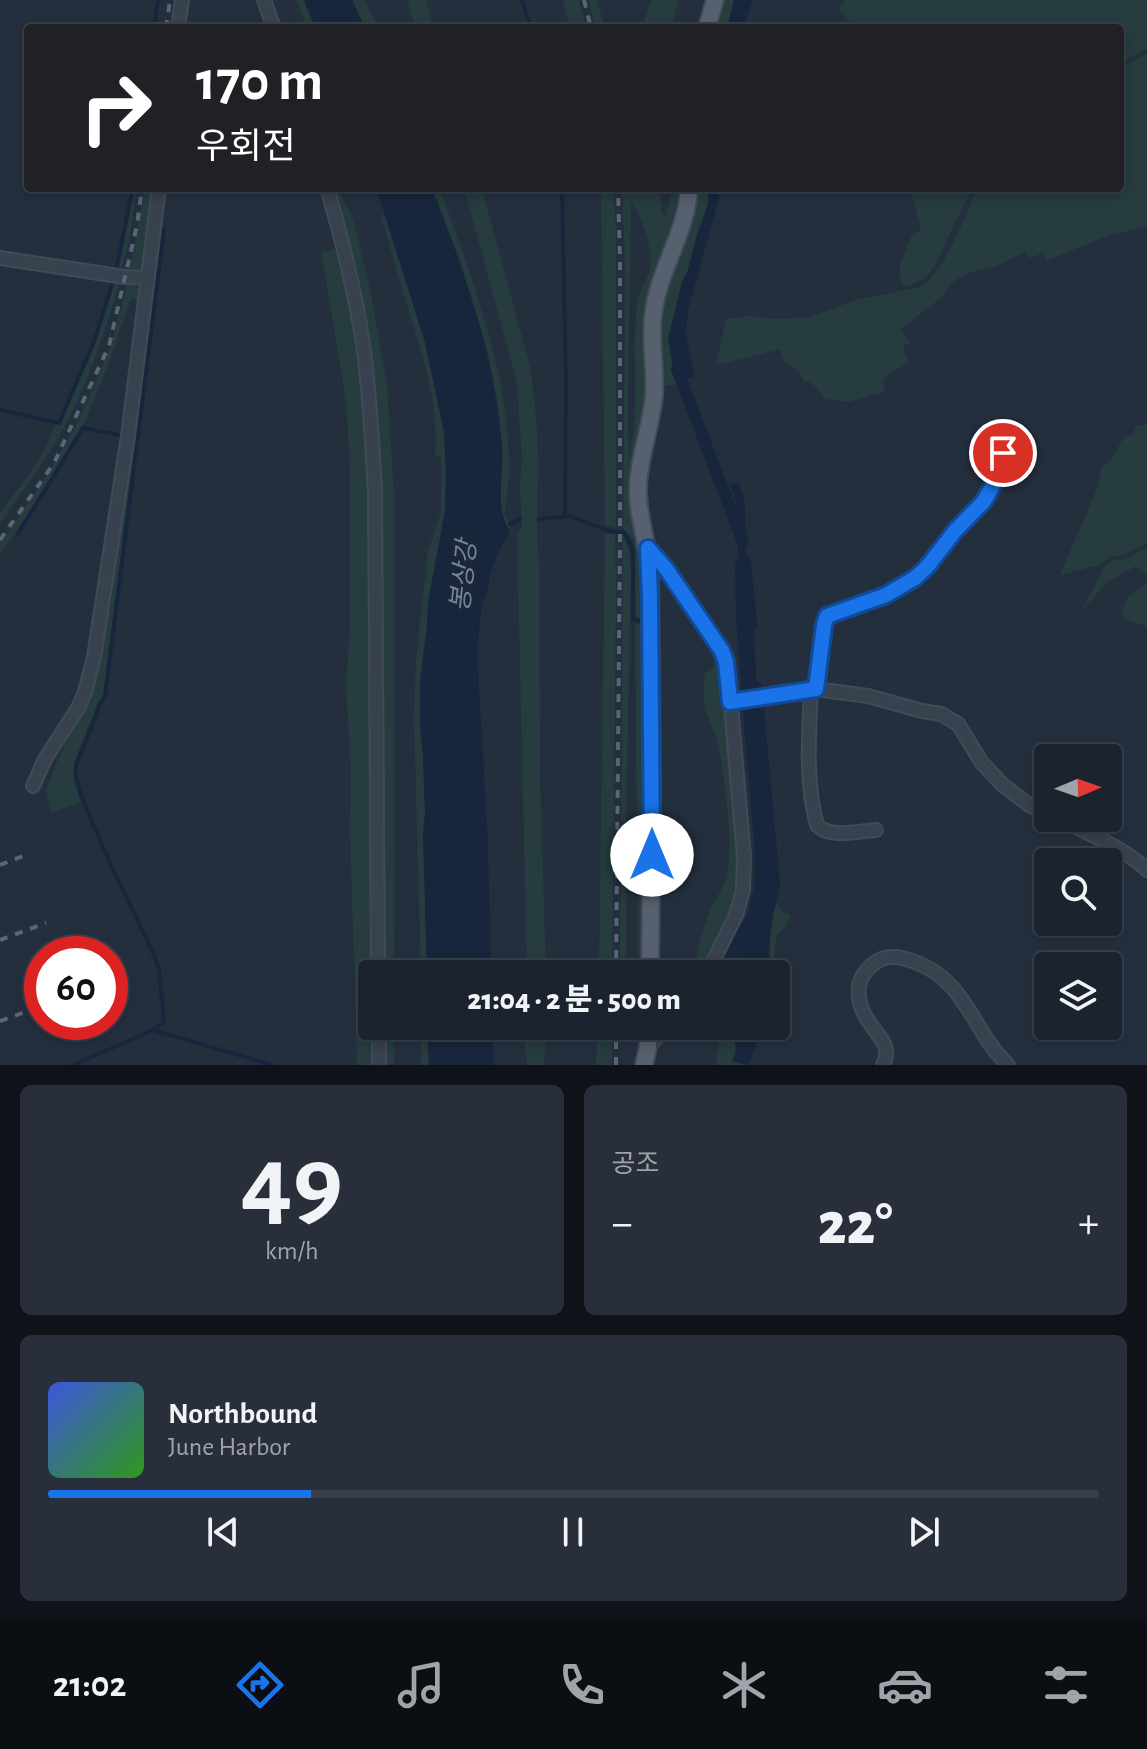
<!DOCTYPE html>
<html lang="ko">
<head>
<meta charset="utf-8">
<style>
	body { margin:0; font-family:"Alegreya Sans","Noto Sans KR",sans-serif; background:#282f3a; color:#f1f3f6; height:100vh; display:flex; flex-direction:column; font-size:30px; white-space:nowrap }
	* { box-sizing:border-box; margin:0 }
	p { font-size:26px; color:#a0a4aa }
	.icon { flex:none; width:44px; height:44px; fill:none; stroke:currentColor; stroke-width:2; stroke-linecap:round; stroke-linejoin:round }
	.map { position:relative; height:1065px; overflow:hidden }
	.panel { display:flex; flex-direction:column; gap:20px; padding:20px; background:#0f1319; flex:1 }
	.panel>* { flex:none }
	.top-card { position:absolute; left:24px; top:24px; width:1100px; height:168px; border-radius:8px; box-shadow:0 4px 12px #0003,0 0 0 2px #39404a; background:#202124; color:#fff; overflow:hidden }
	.needle { width:52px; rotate:88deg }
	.fabs { position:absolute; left:1034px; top:744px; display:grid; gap:16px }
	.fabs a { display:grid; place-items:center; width:88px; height:88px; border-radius:8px; background:#1b232e; box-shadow:0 4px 12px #0003,0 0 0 2px #39404a; font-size:40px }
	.speed { position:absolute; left:24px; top:936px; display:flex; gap:16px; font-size:40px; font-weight:700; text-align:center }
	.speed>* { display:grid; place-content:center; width:104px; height:104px; border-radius:50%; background:#1b232e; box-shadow:0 4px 12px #0003,0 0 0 2px #39404a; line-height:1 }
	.speed .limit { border:12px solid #d22; background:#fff; color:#111 }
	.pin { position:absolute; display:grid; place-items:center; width:68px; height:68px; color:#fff; margin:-34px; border:4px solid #fff; border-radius:50%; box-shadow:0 2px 8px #0007 }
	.me { position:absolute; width:88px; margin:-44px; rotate:0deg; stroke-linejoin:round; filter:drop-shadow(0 0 6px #0008) }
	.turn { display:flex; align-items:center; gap:28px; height:168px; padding:0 40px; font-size:36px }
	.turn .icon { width:104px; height:104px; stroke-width:2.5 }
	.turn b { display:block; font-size:56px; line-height:68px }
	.big { font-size:60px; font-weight:800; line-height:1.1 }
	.panel .widget { flex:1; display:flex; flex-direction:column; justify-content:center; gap:12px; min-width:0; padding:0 28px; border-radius:12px; background:#282f3a }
	.panel .dial { align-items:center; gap:0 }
	.dial b { font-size:104px; line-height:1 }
	.song { display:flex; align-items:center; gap:24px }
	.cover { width:96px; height:96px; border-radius:12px; background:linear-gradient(135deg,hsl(230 70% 55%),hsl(110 70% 35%)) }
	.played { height:8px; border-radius:4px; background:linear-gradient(90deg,#1a73e8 25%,#39404a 25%) }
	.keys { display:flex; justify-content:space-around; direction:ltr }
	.heat { display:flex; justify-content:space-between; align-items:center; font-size:44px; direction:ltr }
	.panel .tiles { flex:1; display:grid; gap:20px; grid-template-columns:1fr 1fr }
	.widget:last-child { grid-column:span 2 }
	.trip { position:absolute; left:358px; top:960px; width:432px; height:80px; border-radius:8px; background:#1b232e; box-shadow:0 4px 12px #0003,0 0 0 2px #39404a; font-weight:800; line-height:80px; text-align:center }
	.tab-bar { display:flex; height:128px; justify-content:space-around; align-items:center; background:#0b0e12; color:#a0a4aa }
	.tab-bar .icon { width:56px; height:56px }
	.tab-bar .selected { color:#1a73e8 }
	.tab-bar b { font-size:36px; color:#f1f3f6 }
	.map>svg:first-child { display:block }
	.green { fill:#263c3f; fill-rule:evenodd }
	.water { fill:#17263c }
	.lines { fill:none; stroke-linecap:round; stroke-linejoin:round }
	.stream { stroke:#17263c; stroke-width:4 }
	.canal { stroke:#17263c; stroke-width:12 }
	.minor-casing { stroke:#414a57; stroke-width:16 }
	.major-casing { stroke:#414a57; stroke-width:20 }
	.minor { stroke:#38414e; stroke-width:12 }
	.major { stroke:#56606e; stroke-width:16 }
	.rail { stroke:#5a6575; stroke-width:4; stroke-dasharray:8 8; stroke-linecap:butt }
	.route-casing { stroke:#114b97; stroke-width:20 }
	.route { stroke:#1a73e8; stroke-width:14 }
	.labels { text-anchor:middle; stroke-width:8; stroke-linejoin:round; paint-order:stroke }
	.water-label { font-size:26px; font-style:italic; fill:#6d86a8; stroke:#1d2633 }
</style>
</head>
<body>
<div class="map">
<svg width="1147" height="1065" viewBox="0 0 1147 1065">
	<rect width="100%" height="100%" fill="#242f3e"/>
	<!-- green -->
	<g class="green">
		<path d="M296 0H304L315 28H307Z"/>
		<path d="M352 0H365L378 28H365Z"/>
		<path d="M408 0H426L434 28H415Z"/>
		<path d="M563 0H579L587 28H570Z"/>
		<path d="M588 0H597L605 28H596Z"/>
		<path d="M651 0H678L671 28H642Z"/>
		<path d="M720 0H734L727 28H712Z"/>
		<path d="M846 0H1147V49L1120 63V28H853L854 25 838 10Z"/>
		<path d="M1147 54V226L1107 236 1046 261 1043 253 1029 258 1025 252 995 267 972 272 960 277 951 284 942 297 901 329 910 342 903 347 908 362 883 379 884 392 848 402 825 399 812 383 804 381 799 372 784 362 780 349 716 365 726 319 749 316 777 319 810 317 855 300 921 287C946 270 965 216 977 188H1120V68Z"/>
		<path d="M134 188H136L130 238 121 272 117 271Z"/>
		<path d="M145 188H152L141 270 136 273H129Z"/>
		<path d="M333 188 342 197 353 219 370 289 387 385 395 510 394 974H382L373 410Z"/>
		<path d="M432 188H440C466 264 496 338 506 418 508 438 510 459 509 479 508 492 504 503 505 516L510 522V531L504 522 500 509 502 449 498 407 489 357 460 260Z"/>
		<path d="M464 188H482L530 367C535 400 538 434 538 468 538 499 535 530 539 561L540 774 546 974H527L517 535 522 526 520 486 522 460 517 382Z"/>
		<path d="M601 188H613L616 225V528L605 525Z"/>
		<path d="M622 188H659L662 213 666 216 672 188H680L671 225 650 288 646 308 645 391 633 470 644 565 645 974H638L635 623 639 624 640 621 636 618 635 549 633 540 623 528 625 262ZM631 202C643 220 649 237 651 259 652 275 638 290 637 305 631 356 641 409 629 458L628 409Z"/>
		<path d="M696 188H709L708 205 697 235 688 270 682 282 668 339 673 367 682 381 672 385H664L659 379V320Z"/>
		<path d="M890 188H972L934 267C925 279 919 283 904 286L899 276 900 264 912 235 921 229 911 191 890 192Z"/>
		<path d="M386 215 425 343 444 432 446 476 445 511 428 603 427 626 420 681V725L423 755 425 814 423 833 427 974H421L414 718 416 659 428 551 441 512V457L435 456C439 400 422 352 405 299 397 272 389 244 381 216Z"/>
		<path d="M159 224H163L103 697C97 704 74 760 73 769 73 781 78 791 81 802L51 813 46 789 59 757 88 701 95 677 113 573Z"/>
		<path d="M340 248 359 348 371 493 372 1026H376V1065H357L350 829 351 770 346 683 350 629V467L347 415 342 376 321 252Z"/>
		<path d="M115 278 120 280C104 338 84 395 53 447 36 473 17 498 0 524V513C21 485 45 457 56 423L60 424C81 376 102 329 115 278Z"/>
		<path d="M128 283 139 289V300L132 298 130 301 105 373 83 426 15 534 0 554V542L15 523 46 476 76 426 87 402 111 346Z"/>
		<path d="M1137 425H1147V543L1123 555 1111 557 1099 565 1060 575 1097 489 1102 467 1110 461 1124 437 1132 436Z"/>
		<path d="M605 533 615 534 616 590 612 974H599Z"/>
		<path d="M623 534 629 550 631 568 626 822V974H620Z"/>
		<path d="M1147 548V575L1136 566 1106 583 1082 611 1103 568 1112 561 1124 559Z"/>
		<path d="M1147 583V626L1127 620 1121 614 1127 598Z"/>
		<path d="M713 646 723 668 741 890 705 974H690C696 964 696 956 699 945 701 935 705 926 708 916 712 902 723 891 726 878 735 847 724 776 718 744 716 733 711 725 707 715 703 701 703 687 705 673L710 671 714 666Z"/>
		<path d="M775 901 782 911 791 915 785 928 777 935 774 955 775 974H767L769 965 770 936Z"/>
		<path d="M382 1026H394V1065H383Z"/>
		<path d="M421 1026H427L429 1065H421Z"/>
		<path d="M523 1026H546L544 1065H527Z"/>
		<path d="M547 1026H612V1065H596L597 1040 576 1027 554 1029Z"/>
		<path d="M721 1026H729C734 1039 741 1050 732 1061L745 1065H716Z"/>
	</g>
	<!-- water -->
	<g class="water">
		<path d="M304 0H352L365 28H315Z"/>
		<path d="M734 0H753L743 28H727Z"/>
		<path d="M376 188H432C465 275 495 354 502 448 504 475 494 508 510 531L498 553 490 575 488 589 482 604 477 651 488 843 491 974H427L423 833 425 814 423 755 420 725V681L427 626 428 603 445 511 446 476 444 432 425 342Z"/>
		<path d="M709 188H720L719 199 688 310 686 334 694 376 682 381 673 367 668 339 682 282 688 270 697 235 708 205Z"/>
		<path d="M738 482 743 495 745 507 747 602 754 635 757 689 760 695 742 697 736 619 735 564 738 558 737 506 730 484Z"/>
		<path d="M756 702 763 800 771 877V898L775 901 770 936 769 965 734 956 732 969 748 974H725L726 967 721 963 723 955 748 913 755 885 754 840 742 703Z"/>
		<path d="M427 1026H492L494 1065H429Z"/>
		<path d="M729 1026H754L753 1033 757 1041 749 1065 731 1061C741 1050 733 1039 729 1026Z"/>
	</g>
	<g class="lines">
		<!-- stream -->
		<g class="stream">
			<path d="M522 0 531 28"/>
			<path d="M154 28 158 0"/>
			<path d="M26 76H28"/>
			<path d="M562 188 566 384 565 516"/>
			<path d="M116 270 133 188"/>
			<path d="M0 410 59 423 94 342 113 281"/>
			<path d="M539 519 570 516 609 531 625 533 631 545 633 554V619L639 621"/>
			<path d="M510 524 520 519"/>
			<path d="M18 534 83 428 120 435"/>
			<path d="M153 1030 164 1022 159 969 151 948 112 868 82 798 76 777V765L96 716 99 705 105 696 164 229"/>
			<path d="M73 1065 153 1030 272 1065"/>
		</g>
		<!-- canal -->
		<g class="canal">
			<path d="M677 369 743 542"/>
			<path d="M745 561 751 626"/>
			<path d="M756 688 774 883 769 908"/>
			<path d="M755 974 761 946"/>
		</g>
		<defs>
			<g id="minor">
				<path d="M264 0 274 28"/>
				<path d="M178 28 182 0"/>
				<path d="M327 188C342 239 355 291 363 344 370 392 372 442 375 491L378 974"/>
				<path d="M0 258 125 277 148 278"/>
				<path d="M648 548 667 570 722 651 728 672 744 856 743 890 736 915 707 974"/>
				<path d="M816 689 825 620 827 616 886 595 915 578 927 567 955 531 984 501 1002 470 1003 453"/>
				<path d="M811 690C809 734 805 782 817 825 830 839 858 831 876 830"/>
				<path d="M730 702 816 689 868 696 922 711 941 714 958 724 982 763 1003 785 1029 805 1048 814"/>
				<path d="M33 786 45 759 78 708 85 692 94 657 128 436 159 188"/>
				<path d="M1057 818C1084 831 1126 849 1147 870"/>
				<path d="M379 1026V1065"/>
				<path d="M648 1047 668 1026"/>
				<path d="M883 1065C893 1047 878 1036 869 1022 857 1005 853 982 870 967 876 961 883 957 891 957 900 957 908 959 915 962 967 981 972 1031 1008 1065"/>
			</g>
			<g id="major">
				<path d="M707 28 715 0"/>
				<path d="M650 974 652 795 650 571C648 542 637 516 638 487 639 456 651 427 654 396 656 370 650 343 653 317 657 272 687 233 689 188"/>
				<path d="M644 1065 648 1047 649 1026"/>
			</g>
		</defs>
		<!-- minor casing -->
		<use href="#minor" class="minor-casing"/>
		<!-- major casing -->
		<use href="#major" class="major-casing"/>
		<!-- minor -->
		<use href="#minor" class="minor"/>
		<!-- major -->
		<use href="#major" class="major"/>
		<!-- rail -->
		<g class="rail">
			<path d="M584 0 591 28"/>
			<path d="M166 28 170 0"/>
			<path d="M0 540 54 463 109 346 137 225 142 188"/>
			<path d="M0 865 23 856"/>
			<path d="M0 940 46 923"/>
			<path d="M616 974 620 534V262L618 188"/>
			<path d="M0 1021 42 1006"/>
			<path d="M616 1065V1026"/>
		</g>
	</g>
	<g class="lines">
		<defs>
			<path id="route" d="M652 855 650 599 648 548 667 570 722 651 726 662 730 702 816 689 824 625 827 616 886 595 915 578 927 567 955 531 984 501 1002 470 1003 453"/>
		</defs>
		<!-- route casing -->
		<use href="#route" class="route-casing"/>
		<!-- route -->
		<use href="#route" class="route"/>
	</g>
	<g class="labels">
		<!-- water labels -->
		<g class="water-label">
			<text transform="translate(463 576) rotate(-84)" y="9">봉상강</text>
		</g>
	</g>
</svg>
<div class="fabs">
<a><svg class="needle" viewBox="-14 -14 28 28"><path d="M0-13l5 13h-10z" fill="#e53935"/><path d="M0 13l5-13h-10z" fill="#a0a4aa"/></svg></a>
<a><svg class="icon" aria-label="search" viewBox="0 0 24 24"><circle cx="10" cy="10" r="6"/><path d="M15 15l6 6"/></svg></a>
<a><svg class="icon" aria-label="layers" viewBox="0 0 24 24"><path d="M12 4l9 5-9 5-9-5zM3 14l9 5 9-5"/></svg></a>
</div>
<div class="speed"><div class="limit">60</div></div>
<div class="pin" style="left:1003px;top:453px;background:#d93025"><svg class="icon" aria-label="arrive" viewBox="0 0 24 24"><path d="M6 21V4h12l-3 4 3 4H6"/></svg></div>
<svg class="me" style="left:652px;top:855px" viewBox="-20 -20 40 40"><circle r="19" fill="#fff"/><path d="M0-13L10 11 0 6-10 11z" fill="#1a73e8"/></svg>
<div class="trip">21:04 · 2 분 · 500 m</div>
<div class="top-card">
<div class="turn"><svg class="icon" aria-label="right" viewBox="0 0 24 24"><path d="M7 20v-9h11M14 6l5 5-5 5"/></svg><div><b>170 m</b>우회전</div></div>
</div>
</div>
<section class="panel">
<div class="tiles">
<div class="widget dial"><b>49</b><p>km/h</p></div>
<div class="widget"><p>공조</p>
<div class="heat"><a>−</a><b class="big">22°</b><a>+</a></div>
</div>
<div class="widget">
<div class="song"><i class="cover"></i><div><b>Northbound</b><p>June Harbor</p></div></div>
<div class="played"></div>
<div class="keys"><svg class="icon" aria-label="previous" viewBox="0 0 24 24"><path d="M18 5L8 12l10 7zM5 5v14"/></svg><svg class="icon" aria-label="pause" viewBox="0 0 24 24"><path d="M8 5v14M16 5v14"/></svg><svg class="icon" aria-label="next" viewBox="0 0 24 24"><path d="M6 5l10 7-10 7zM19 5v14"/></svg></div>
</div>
</div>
</section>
<nav class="tab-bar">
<b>21:02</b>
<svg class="icon selected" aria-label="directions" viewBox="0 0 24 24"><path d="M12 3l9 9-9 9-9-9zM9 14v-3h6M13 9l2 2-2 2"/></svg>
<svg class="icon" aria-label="music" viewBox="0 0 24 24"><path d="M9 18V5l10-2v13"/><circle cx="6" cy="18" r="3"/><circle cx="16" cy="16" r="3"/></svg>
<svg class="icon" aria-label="phone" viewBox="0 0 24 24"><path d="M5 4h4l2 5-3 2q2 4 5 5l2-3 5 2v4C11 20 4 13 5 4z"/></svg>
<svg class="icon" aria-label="climate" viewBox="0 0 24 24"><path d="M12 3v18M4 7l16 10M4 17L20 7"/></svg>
<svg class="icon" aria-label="car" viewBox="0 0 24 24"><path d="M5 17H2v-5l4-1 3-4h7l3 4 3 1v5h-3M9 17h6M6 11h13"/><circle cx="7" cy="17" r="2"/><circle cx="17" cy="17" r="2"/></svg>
<svg class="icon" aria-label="filters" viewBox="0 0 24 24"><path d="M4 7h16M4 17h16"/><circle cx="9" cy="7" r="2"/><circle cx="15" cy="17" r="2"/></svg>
</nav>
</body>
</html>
